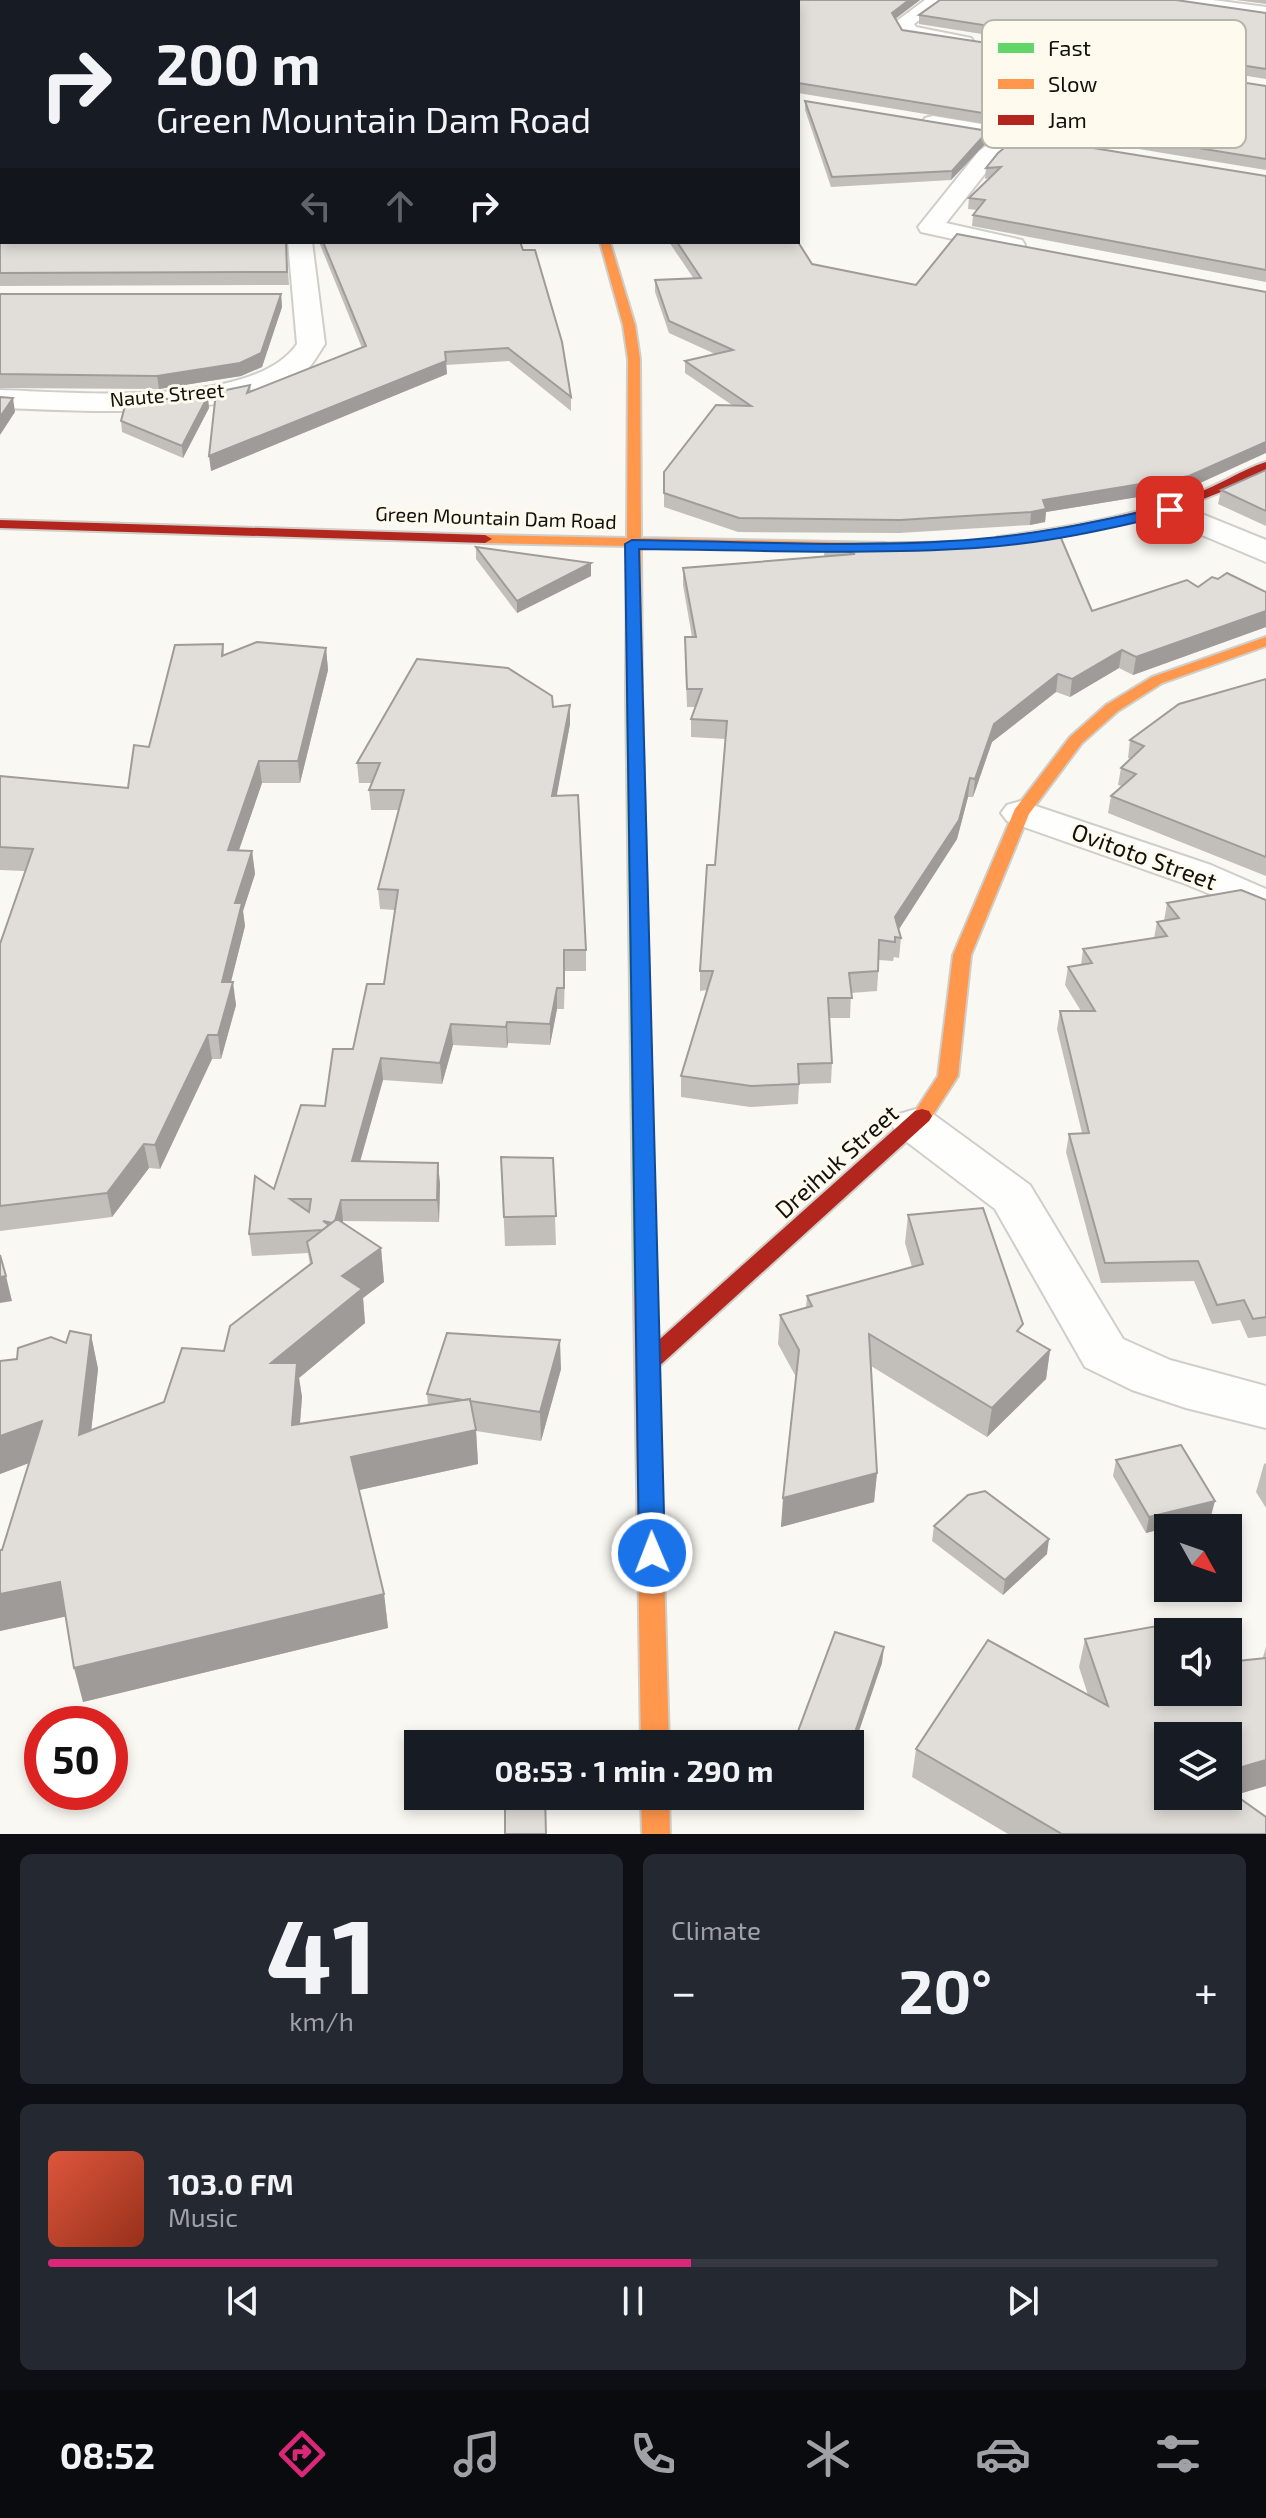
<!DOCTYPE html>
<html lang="en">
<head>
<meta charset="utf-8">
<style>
	body { margin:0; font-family:"Exo 2",sans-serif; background:#242831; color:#f1f3f6; height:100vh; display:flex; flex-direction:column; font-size:30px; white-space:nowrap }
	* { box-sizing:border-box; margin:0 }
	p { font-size:26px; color:#9ea1a6 }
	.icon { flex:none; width:44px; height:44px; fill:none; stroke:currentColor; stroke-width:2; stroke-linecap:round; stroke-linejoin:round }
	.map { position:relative; height:1834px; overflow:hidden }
	.details { display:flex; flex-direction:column; gap:20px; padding:20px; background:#0d0f14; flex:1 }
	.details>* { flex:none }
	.hud { position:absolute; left:0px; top:0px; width:800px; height:244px; box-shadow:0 4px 12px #0003; background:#171b24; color:#f1f3f6; overflow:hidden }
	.needle { width:52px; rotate:130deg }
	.buttons { position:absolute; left:1154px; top:1514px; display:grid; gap:16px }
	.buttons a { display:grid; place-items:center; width:88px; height:88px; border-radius:0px; background:#171b24; box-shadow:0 4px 12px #0003; font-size:40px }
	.speed { position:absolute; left:24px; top:1706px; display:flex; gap:16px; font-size:40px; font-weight:700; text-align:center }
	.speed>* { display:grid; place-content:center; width:104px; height:104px; border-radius:50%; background:#171b24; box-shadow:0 4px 12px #0003; line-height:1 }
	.speed .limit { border:12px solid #d22; background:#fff; color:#111 }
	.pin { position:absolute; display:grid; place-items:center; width:68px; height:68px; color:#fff; margin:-34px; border-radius:16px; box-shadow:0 4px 12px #0006 }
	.me { position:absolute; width:88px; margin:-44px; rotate:359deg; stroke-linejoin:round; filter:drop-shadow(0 0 6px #0008) }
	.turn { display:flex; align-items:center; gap:28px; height:168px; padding:0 24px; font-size:36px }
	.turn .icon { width:104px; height:104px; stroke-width:2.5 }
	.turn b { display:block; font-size:56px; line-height:68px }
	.lanes { display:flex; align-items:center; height:76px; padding:0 24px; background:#0003; justify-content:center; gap:40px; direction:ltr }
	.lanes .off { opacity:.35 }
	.big { font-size:60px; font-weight:700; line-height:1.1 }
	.details .widget { flex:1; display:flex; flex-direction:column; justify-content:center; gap:12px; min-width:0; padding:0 28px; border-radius:12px; background:#242831 }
	.details .dial { align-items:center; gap:0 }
	.dial b { font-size:104px; line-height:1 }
	.song { display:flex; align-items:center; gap:24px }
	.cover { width:96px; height:96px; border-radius:12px; background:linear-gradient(135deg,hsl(10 70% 55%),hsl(10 70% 35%)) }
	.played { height:8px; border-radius:4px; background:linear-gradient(90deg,#db2777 55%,#363941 55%) }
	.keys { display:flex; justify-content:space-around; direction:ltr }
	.heat { display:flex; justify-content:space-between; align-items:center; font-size:44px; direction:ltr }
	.details .tiles { flex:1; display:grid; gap:20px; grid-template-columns:1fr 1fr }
	.widget:last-child { grid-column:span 2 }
	.trip { position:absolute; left:404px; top:1730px; width:460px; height:80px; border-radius:0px; background:#171b24; box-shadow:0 4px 12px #0003; font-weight:700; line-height:80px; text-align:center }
	.tabs { display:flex; height:128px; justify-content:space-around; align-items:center; background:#090b0e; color:#9ea1a6 }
	.tabs .icon { width:56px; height:56px }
	.tabs .current { color:#db2777 }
	.tabs b { font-size:36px; color:#f1f3f6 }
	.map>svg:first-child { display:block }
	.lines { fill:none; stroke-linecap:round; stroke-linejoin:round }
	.street-casing { stroke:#d0cec9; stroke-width:4 }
	.fast-casing { stroke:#d0cec9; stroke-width:4 }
	.slow-casing { stroke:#d0cec9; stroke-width:4 }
	.jam-casing { stroke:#d0cec9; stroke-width:4 }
	.street { fill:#fefefd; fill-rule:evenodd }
	.fast { fill:#63d668; fill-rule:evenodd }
	.slow { fill:#ff974d; fill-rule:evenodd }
	.jam { fill:#b3261e; fill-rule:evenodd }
	.wall { fill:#c2bfbb }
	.shaded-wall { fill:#9e9b99 }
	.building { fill:#e1deda; stroke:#9e9b99; stroke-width:2; fill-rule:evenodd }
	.route { fill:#1a73e8; stroke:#114b97; stroke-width:2 }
	.labels { text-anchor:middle; stroke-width:6; stroke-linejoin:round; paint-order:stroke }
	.far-street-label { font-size:20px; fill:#12110d; stroke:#fefaee }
	.street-label { font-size:24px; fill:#12110d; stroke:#fefaee }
	.key { fill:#fefaee; stroke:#b7b4aa; stroke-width:2 }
	.key-label { font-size:22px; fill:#12110d }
</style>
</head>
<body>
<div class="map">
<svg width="1266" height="1834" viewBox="0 0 1266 1834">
	<rect width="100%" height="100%" fill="#faf8f2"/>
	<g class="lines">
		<defs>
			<g id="street">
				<path d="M65 0H88L89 2H66Z"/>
				<path d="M925 0H946L914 24 916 27 971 38 974 42 971 46 902 36 894 23Z"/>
				<path d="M1164 0H1213L1266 7V19L1173 6Z"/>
				<path d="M933 116 1073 139 1084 146 1073 153 1017 143 995 161 946 223 1022 240 1025 245 1022 250 1013 252 921 232 918 227 979 151 994 140 925 128 922 123 925 118Z"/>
				<path d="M288 242H312L325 344C318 354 312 367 303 373 231 423 84 410 0 408V390C72 392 253 409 297 344Z"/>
				<path d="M1170 501 1266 540V562L1159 517 1154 510 1159 503Z"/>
				<path d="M1021 801 1211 865 1266 889V917L1183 883 1007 821 1001 813 1007 805Z"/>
				<path d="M916 1109 933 1114 1030 1185 1123 1339 1170 1360 1266 1386V1428L1186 1408 1132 1390 1085 1367 995 1209 899 1136 892 1125 899 1114Z"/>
			</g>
			<g id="fast">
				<path d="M499 0H507L508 2H500Z"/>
				<path d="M634 685 642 690 656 1293 653 1299 645 1301 637 1299 634 1293 626 690Z"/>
			</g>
			<g id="slow">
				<path d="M600 242H610L635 325 640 359 641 538 885 543 892 547 885 551 641 546 642 690 634 695 626 690 627 546 485 543 478 539 485 535 627 538 628 359 623 325Z"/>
				<path d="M1266 637V646L1162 683 1118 711 1082 743 1029 814 971 955 958 1076 929 1121H915L912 1116 938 1076 953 955 1015 809 1070 737 1106 705 1152 677Z"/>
				<path d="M645 1285 653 1287 656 1293 669 1744H641L634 1293 637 1287Z"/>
				<path d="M641 1796H669L670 1834H642Z"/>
			</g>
			<g id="jam">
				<path d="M1266 462V471C1182 515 1092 533 998 545L991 541 998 537C1064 528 1129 517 1192 495 1218 486 1241 470 1266 462Z"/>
				<path d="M0 520 485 535 492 539 485 543 0 528Z"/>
				<path d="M922 1109 929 1111 932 1116 929 1121 657 1368 649 1371 641 1368 638 1362 641 1356 915 1111Z"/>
			</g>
		</defs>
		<!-- street casing -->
		<use href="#street" class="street-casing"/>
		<!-- fast casing -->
		<use href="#fast" class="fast-casing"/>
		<!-- slow casing -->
		<use href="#slow" class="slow-casing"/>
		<!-- jam casing -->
		<use href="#jam" class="jam-casing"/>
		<!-- street -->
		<use href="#street" class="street"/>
		<!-- fast -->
		<use href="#fast" class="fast"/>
		<!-- slow -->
		<use href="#slow" class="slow"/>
		<!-- jam -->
		<use href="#jam" class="jam"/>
	</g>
	<!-- wall -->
	<g class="wall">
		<path d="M540 0H920L895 19 902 30 1266 86V170L798 93V2H542Z"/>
		<path d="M1236 0H1266V4Z"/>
		<path d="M1266 13V79L919 24V15Z"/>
		<path d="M805 101 988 131V141L951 180 831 187 805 110Z"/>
		<path d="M998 153 1266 176V282L972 226 973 215 977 210 968 209 969 198 989 178 985 179 986 168Z"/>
		<path d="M0 207 286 242 289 285 0 286Z"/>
		<path d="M319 242H520L571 397V411L509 361 446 365 447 374 211 471 250 385 251 391 362 348Z"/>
		<path d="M669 242H798L812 264 1187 489 1046 512 1045 522 1030 525 899 533 738 532 664 507V472L732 405 685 373V361L715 354 669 333 655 292V280L694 279Z"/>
		<path d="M0 294H281L282 307 262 367 241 376 159 389 0 388Z"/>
		<path d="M209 408 183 458 122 432 121 421Z"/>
		<path d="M1266 470V526L1218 504 1221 490Z"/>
		<path d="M825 544 1092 611 1198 587 1266 592V627L1133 675 1119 668 1070 697 1056 692 992 742 973 797H968L957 839 898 930 901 938 899 958 894 957 893 961 879 960 877 991 851 993 850 1018H829L832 1063 831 1083 799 1084 798 1104 750 1107 681 1097V1076L707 990 700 991V971L715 865 725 739 691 737V719L695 707H687L685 655V637H692L683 585V568L824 556Z"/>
		<path d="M476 547 591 576 517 613 476 559Z"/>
		<path d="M223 644 224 655 326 648 328 670 300 783H262L239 850 252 851 255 874 243 911 245 926 231 982 236 1005 221 1059H212L160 1169 149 1168 112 1217 0 1231V944L25 871 0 870V776L128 788 149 747Z"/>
		<path d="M1266 679V876L1108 813 1111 796 1122 786 1118 785 1121 768 1131 759 1128 758 1130 740Z"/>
		<path d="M570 705V724L556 796 586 950V971H565L564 1009H557L550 1045 508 1043 507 1048 453 1045 442 1084 383 1080 360 1161 438 1163 440 1185 439 1222 343 1221V1223L381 1248 384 1282 363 1298 365 1323 299 1378 302 1397 300 1424 428 1405 427 1394 561 1369 541 1441 476 1431 478 1464 359 1490 384 1594 388 1628 83 1702 66 1616 0 1631V1550H2L29 1463 0 1474V1361L17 1359 91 1335 98 1369 91 1430 164 1402 224 1351 310 1265 308 1253 252 1256 249 1234 274 1189 325 1106 384 984 395 910 380 909 378 889 399 810H371L369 790 372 783H359L357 763 553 707Z"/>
		<path d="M1266 900V1336L1248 1338 1240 1320 1212 1324 1194 1281 1101 1283 1066 1152 1069 1134 1082 1133 1057 1029 1060 1011H1081L1065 985 1068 967 1081 965 1083 949 1154 938 1157 922 1164 921 1167 903Z"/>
		<path d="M501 1157 553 1158 556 1245 505 1246Z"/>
		<path d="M908 1215 1022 1334 1050 1350 1046 1379 987 1437 871 1366 877 1473 874 1502 781 1527 796 1377 778 1344 780 1315 806 1308 807 1296 912 1267 905 1243Z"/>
		<path d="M1116 1460 1211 1516 1146 1533 1113 1476Z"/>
		<path d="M1266 1463V1508L1256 1492 1264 1464Z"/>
		<path d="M934 1526 1047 1554 1003 1595 932 1541Z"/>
		<path d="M1085 1639 1168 1692 1264 1659 1263 1657 1266 1647V1786L1235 1795 1266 1834H1008L912 1777 916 1749 1088 1695 1079 1667Z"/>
		<path d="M882 1663 850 1744H796L797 1734Z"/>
	</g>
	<!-- shaded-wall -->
	<g class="shaded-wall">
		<path d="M909 0H920L891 22 892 13Z"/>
		<rect x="0" y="122" width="2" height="12"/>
		<path d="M988 131V141L951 180 952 171Z"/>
		<path d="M2 189V202H0V190Z"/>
		<path d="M281 294 282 307 262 367 241 376 159 389 157 376Z"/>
		<path d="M446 361 447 374 211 471 209 456Z"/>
		<path d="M208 396 209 408 183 458 182 446Z"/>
		<path d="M13 398 15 412 0 435V417Z"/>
		<path d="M1266 442V453L1187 489 1046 512 1045 522 1030 525 1031 512 1043 500Z"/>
		<path d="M591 563V576L517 613V601Z"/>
		<path d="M1266 611V627L1133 675 1136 657Z"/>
		<path d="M326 648 328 670 300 783 298 761Z"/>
		<path d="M1122 650 1119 668 1070 697 1072 679Z"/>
		<path d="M1058 674 1056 692 992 742 973 797 975 779 994 724Z"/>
		<path d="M570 705V724L553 816 552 796Z"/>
		<path d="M259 761 262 783 231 873 228 850Z"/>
		<path d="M970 778 968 797 957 839 894 937 895 917Z"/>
		<path d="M252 851 255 874 243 911 245 926 225 1005 222 982 235 903Z"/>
		<path d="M233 982 236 1005 221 1059 218 1035Z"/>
		<path d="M557 988V1009L550 1045V1024Z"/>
		<path d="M507 1022 508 1043 507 1048 506 1027Z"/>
		<path d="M451 1024 453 1045 442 1084 440 1063Z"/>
		<path d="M208 1035 212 1059 160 1169 155 1145Z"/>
		<path d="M381 1058 383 1080 354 1183 352 1161Z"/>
		<path d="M144 1144 149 1168 112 1217 107 1193Z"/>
		<path d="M438 1163 440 1185 439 1222 437 1200Z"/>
		<path d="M341 1200 343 1221 337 1243 334 1223Z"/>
		<path d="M381 1248 384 1282 363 1298 365 1323 299 1378 302 1397 297 1459 271 1363 342 1276Z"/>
		<path d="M6 1276 12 1301 0 1303V1277Z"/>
		<path d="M91 1335 98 1369 87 1469 79 1435Z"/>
		<path d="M560 1340 561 1369 541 1441 540 1412Z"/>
		<path d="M1050 1350 1046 1379 987 1437 992 1408Z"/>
		<path d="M42 1421 50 1455 0 1474V1436Z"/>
		<path d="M476 1430 478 1464 355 1491 351 1457Z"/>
		<path d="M877 1473 874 1502 781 1527 783 1498Z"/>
		<path d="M1215 1501 1211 1516 1146 1533 1149 1517Z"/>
		<path d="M1049 1539 1047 1554 1003 1595 1005 1580Z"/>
		<path d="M60 1582 68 1616 0 1631V1594Z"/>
		<path d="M384 1594 388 1628 83 1702 74 1668Z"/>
		<path d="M884 1647 882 1663 850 1758V1747Z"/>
		<path d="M1266 1760V1786L1201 1805 1228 1796V1771Z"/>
	</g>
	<!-- building -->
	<g class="building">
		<path d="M0 0H35L43 2H2V25L1 18 0 19Z"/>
		<path d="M102 0H444L446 2H84Z"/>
		<path d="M546 0H909L892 13 902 30 1266 86V159L798 83V2H548Z"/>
		<path d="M940 0H1176L1266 13V69L919 15Z"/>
		<path d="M2 34V122H0V35Z"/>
		<path d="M805 101 988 131 952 171 832 177Z"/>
		<path d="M1019 136 1266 176V270L973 215 985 200 969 198 1001 167 986 168 998 153Z"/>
		<path d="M2 138V189L0 190V139Z"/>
		<path d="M2 205V242H286L287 272 0 273V207Z"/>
		<path d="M957 234 1266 292V442L1189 476 1043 500 1046 509 1031 512 900 520 739 518 664 493V472L716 405 751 406 685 361 733 350 669 321 655 280 701 278 677 242H798L812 264 916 285Z"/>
		<path d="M323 242H520L523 250H535L562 342 571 397 508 348 445 352 446 361 209 456 216 392 250 385 247 393 366 346Z"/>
		<path d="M0 294H281L261 353 240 363 157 376 0 374Z"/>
		<path d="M208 396 182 446 121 421 126 402Z"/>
		<path d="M0 397 13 398 0 417Z"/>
		<path d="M1266 470V511L1221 490Z"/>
		<path d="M1058 531 1092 611 1187 580 1198 587 1212 577 1218 579 1227 573 1266 592V611L1136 657 1122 650 1072 679 1058 674 994 724 975 779 970 778 959 820 895 917 901 938 895 937V942L879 940 878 971 849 973 852 998H828L832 1063 798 1064 799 1084 751 1086 681 1076 713 971H700L707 865H715L727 721 691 719 702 689H687L685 637H696L683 568 855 554 825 544 967 541Z"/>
		<path d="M476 547 591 563 517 601Z"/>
		<path d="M257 642 326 648 298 761H259L228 850 252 851 235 903H242L222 982H233L218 1035H208L155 1145 144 1144 107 1193 0 1206V944L33 849 0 847V776L128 788 134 745 149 747 175 645 223 644 222 656Z"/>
		<path d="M417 659 508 668 552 696 553 707 570 705 552 796 578 795 586 950H564V988H557L550 1024 507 1022 506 1027 451 1024 440 1063 381 1058 352 1161 438 1163 437 1200H341L335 1221 332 1223 323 1221 329 1225 323 1230 249 1234 255 1176 274 1189 301 1105 325 1106 333 1049H353L367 984H384L398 890 378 889 404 790H369L380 763H357ZM290 1199H311L309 1212Z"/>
		<path d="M1266 679V857L1111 796 1136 774 1121 768 1144 746 1130 740 1179 704Z"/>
		<path d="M1241 890 1266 900V1317L1253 1319 1244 1300 1217 1305 1198 1261 1105 1263 1069 1134 1089 1133 1060 1011H1095L1068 967 1092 963 1083 949 1167 936 1157 922 1179 918 1167 903Z"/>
		<path d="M501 1157 553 1158 556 1216 504 1217Z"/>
		<path d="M983 1208 1023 1324 1017 1331 1050 1350 992 1408 869 1334 877 1473 783 1498 799 1350 780 1315 812 1306 807 1296 923 1264 908 1215Z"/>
		<path d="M337 1219 381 1248 342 1276 362 1289 271 1363H297L292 1425 470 1399 476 1430 351 1457 384 1594 74 1668 60 1582 0 1594V1550H2L42 1421 0 1436V1361L17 1359 18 1348 51 1337 66 1343 70 1331 91 1335 79 1435 164 1402 182 1348 224 1351 230 1326 312 1263 307 1242Z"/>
		<path d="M0 1255 6 1276 0 1277Z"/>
		<path d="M447 1333 560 1340 540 1412 470 1401V1399L463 1400 427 1394Z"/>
		<path d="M1181 1445 1215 1501 1149 1517 1116 1460Z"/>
		<path d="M985 1491 1049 1539 1005 1580 934 1526 968 1495Z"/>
		<path d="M1157 1626 1168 1644V1692H1228V1662L1266 1658V1760L1228 1771V1736H1168V1796H1228V1790L1266 1817V1834H1062L916 1749 988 1640 1108 1706 1085 1639Z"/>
		<path d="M835 1632 884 1647 850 1747V1744H825L797 1734Z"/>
		<path d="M505 1796H545L546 1834H505Z"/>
	</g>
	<!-- route -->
	<path class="route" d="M1170 506 1175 507V513C1110 529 1042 544 976 548 864 555 751 550 639 549L665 1553 661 1560 652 1564 643 1560 639 1553 625 544 632 540C747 541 864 549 978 539 1043 534 1107 519 1170 506Z"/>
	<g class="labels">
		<!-- far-street labels -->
		<g class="far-street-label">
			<text transform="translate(167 395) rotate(-5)" y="7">Naute Street</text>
			<text transform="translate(496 518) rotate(2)" y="7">Green Mountain Dam Road</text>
		</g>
		<!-- street labels -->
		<g class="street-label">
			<text transform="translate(1144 857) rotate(20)" y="8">Ovitoto Street</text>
			<text transform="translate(837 1162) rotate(-42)" y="8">Dreihuk Street</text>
		</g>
	</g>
	<!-- legend -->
	<rect x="982" y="20" width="264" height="128" rx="12" class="key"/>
	<rect x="998" y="43" width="36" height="10" fill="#63d668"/>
	<rect x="998" y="79" width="36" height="10" fill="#ff974d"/>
	<rect x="998" y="115" width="36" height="10" fill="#b3261e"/>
	<g class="key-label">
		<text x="1048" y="56">Fast</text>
		<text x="1048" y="92">Slow</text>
		<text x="1048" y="128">Jam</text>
	</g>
</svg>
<div class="buttons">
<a><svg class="needle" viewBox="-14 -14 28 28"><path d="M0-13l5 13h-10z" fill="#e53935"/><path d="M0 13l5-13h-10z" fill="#9ea1a6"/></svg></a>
<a><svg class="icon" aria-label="sound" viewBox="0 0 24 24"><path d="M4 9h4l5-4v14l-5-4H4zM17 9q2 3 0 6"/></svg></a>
<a><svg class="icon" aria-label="layers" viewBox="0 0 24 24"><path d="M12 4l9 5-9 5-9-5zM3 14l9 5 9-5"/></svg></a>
</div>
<div class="speed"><div class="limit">50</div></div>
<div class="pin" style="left:1170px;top:510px;background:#d93025"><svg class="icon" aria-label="arrive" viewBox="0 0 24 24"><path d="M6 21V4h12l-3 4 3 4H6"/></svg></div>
<svg class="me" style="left:652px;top:1553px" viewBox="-20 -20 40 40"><circle r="17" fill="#1a73e8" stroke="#fff" stroke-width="3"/><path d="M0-11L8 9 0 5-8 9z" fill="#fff"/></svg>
<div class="trip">08:53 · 1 min · 290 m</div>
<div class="hud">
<div class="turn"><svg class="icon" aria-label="right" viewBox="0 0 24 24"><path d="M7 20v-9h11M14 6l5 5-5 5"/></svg><div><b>200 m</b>Green Mountain Dam Road</div></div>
<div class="lanes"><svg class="icon off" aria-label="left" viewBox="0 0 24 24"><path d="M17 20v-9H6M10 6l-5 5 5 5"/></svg><svg class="icon off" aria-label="ahead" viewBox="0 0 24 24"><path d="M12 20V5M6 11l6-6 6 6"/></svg><svg class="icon" aria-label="right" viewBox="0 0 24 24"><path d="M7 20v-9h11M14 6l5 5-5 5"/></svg></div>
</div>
</div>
<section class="details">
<div class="tiles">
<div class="widget dial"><b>41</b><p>km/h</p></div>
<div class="widget"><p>Climate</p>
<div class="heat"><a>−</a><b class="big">20°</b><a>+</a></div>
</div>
<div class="widget">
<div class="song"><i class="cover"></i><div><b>103.0 FM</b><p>Music</p></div></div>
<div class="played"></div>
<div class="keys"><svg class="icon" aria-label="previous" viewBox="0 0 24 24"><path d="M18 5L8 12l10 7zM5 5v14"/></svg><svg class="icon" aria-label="pause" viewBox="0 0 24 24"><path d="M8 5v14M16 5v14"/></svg><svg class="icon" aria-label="next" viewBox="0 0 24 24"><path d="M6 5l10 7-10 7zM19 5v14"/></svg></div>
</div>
</div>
</section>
<nav class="tabs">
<b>08:52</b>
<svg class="icon current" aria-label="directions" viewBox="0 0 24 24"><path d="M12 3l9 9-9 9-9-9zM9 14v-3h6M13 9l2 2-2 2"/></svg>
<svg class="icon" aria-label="music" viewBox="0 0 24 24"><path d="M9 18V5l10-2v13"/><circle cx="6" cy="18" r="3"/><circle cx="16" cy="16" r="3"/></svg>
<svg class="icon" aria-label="phone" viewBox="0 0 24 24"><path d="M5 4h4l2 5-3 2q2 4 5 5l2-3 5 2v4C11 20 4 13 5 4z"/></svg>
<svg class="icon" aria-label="climate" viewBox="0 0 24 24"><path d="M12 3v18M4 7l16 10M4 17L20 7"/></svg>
<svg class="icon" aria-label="car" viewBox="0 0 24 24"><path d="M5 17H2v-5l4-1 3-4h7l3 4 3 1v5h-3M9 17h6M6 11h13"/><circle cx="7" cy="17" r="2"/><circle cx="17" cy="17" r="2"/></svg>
<svg class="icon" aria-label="filters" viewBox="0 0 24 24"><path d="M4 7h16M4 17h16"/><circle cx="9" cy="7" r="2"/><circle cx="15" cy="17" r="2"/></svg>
</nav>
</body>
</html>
